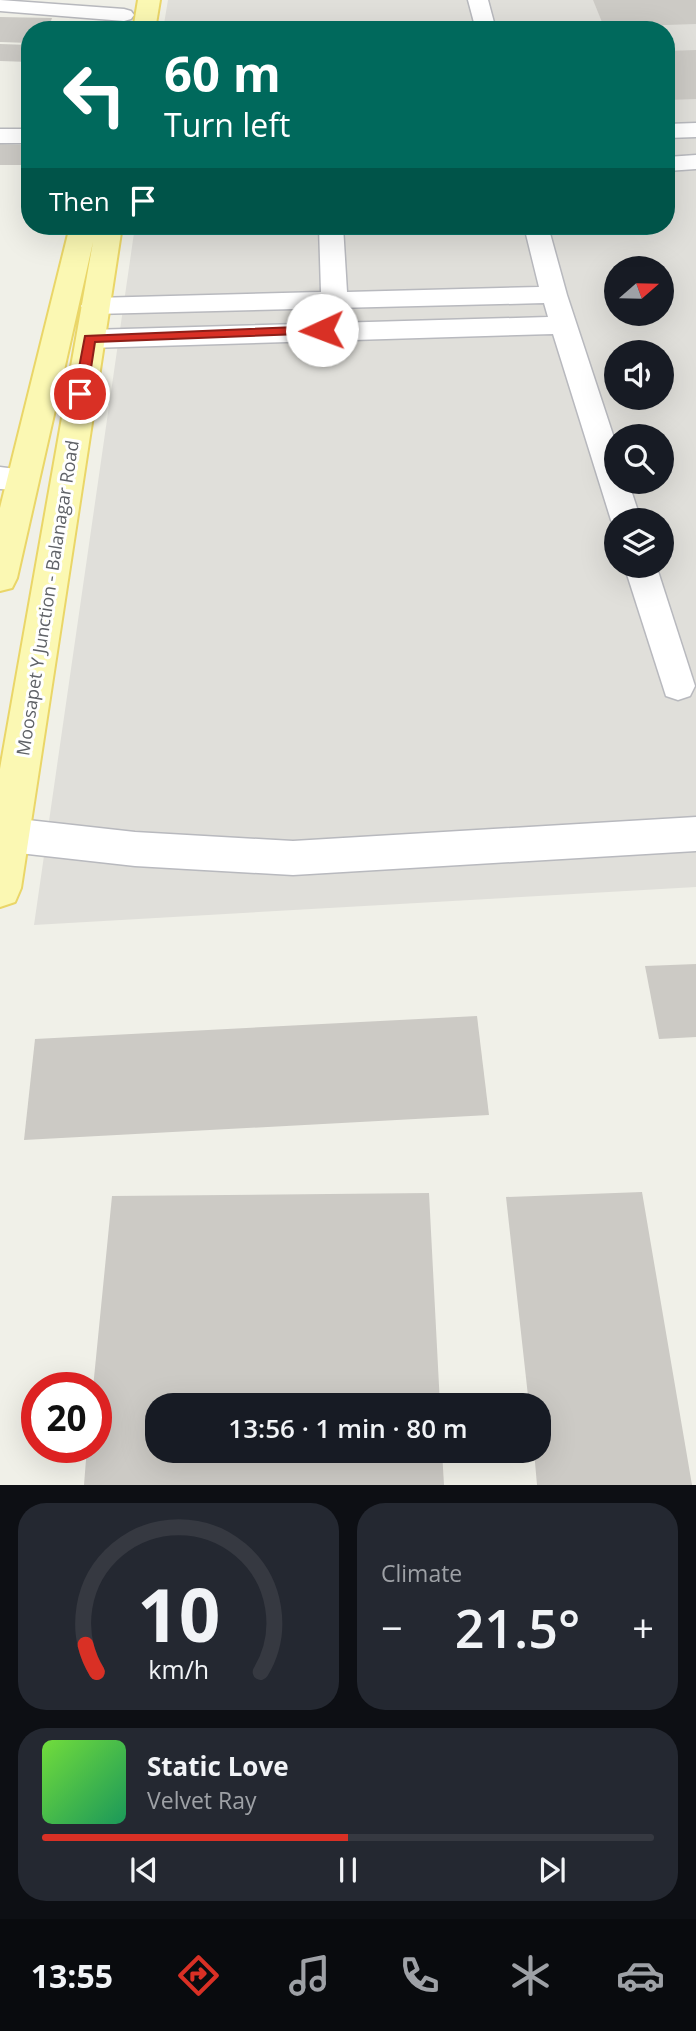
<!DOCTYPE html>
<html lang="en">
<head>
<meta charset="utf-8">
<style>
	body { margin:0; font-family:"Open Sans",sans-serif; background:#242831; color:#f1f3f6; height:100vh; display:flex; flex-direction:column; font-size:26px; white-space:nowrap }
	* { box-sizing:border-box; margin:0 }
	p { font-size:23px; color:#9ea1a6 }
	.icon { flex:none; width:38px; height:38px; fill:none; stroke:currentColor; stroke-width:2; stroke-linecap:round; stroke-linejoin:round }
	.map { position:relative; height:1485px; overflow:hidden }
	.details { display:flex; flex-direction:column; gap:18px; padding:18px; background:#0d0f14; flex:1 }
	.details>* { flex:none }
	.guide { position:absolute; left:21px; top:21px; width:654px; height:214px; border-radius:28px; box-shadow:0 7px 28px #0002; background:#00695c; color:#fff; overflow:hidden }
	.needle { width:46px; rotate:70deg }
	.buttons { position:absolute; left:604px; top:256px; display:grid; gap:14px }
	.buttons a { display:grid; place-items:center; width:70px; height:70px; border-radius:50%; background:#171b24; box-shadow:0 7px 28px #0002; font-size:35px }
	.speed { position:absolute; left:21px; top:1372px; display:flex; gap:14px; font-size:35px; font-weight:700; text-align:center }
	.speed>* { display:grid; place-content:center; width:91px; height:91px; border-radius:50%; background:#171b24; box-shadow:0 7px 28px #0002; line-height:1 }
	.speed .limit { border:10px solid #d22; background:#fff; color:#111 }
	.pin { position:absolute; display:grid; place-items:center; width:60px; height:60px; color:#fff; margin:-30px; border:4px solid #fff; border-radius:50%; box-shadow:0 2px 7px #0007 }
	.me { position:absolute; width:77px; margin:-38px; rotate:268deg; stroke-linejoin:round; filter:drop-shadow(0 0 5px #0008) }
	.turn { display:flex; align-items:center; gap:24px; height:147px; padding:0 28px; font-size:32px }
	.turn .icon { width:91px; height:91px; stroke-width:2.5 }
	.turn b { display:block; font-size:49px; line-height:60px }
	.then { display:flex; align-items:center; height:66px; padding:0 28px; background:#0003; gap:14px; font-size:26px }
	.big { font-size:52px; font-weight:600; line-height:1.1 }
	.details .tile { flex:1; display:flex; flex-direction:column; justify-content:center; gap:10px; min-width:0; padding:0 24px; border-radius:28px; background:#242831 }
	.details .dial { align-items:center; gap:0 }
	.dial svg { height:182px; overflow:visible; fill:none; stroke:#363941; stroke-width:7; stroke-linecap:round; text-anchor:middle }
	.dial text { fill:#f1f3f6; stroke:none }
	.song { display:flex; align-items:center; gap:21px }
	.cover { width:84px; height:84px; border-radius:10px; background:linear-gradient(135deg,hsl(100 70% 55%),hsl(150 70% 35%)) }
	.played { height:7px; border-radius:4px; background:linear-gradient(90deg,#d93025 50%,#363941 50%) }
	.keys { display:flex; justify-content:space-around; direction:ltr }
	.heat { display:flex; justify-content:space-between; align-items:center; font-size:38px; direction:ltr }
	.details .tiles { flex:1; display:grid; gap:18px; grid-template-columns:1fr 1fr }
	.tile:last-child { grid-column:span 2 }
	.trip { position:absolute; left:145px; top:1393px; width:406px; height:70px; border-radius:28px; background:#171b24; box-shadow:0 7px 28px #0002; font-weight:600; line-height:70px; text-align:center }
	.tabs { display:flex; height:112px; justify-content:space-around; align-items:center; background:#090b0e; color:#9ea1a6 }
	.tabs .icon { width:49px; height:49px }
	.tabs .current { color:#d93025 }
	.tabs b { font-size:32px; color:#f1f3f6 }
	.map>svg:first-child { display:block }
	.industrial { fill:#e0dfda; fill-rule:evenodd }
	.building { fill:#cccac5 }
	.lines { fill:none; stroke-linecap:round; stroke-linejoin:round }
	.minor-casing { stroke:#b8b9be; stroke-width:3 }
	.major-casing { stroke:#ead668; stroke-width:4 }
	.minor { fill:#fff; fill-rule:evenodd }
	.major { fill:#fbf8b3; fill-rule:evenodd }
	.route { fill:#d93025; stroke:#8d1f18; stroke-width:2 }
	.labels { text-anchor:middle; stroke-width:6; stroke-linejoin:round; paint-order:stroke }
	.street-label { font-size:18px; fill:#5f6267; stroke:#fff }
</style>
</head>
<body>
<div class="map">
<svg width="696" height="1485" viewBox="0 0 696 1485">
	<rect width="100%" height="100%" fill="#f0f0e8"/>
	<!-- industrial -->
	<path class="industrial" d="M168 0H696V887L34 925 135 226H667V30H163ZM616 268H662V313H616ZM616 352H662V397H616ZM616 436H662V481H616ZM616 520H662V565H616Z"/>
	<!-- building -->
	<g class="building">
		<path d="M593 0H696V24L604 27Z"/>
		<path d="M0 17 52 18 48 30H30V43L0 42Z"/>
		<path d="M0 44 30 45V62L0 61Z"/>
		<path d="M696 50V99L667 100V51Z"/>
		<path d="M0 144 30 145V165H0Z"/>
		<path d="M696 964V1037L659 1039 645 966Z"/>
		<path d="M477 1016 489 1115 24 1140 35 1039Z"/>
		<path d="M642 1192 692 1485H537L534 1451H539V1405H529L506 1197Z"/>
		<path d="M429 1193 440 1405H158V1451H442L444 1485H84L87 1447H96V1388H93L112 1196Z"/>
	</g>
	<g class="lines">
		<defs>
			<g id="minor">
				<path d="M0 0 124 9 131 11 134 15 131 19 124 21 0 11Z"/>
				<path d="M468 0H488L496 30H476Z"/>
				<path d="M696 123V137L667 138V124Z"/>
				<rect x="0" y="129" width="30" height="14"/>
				<path d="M696 155V169L667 171V157Z"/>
				<path d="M319 226H343L347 292 539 287 524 226H548L567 295 616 444V481H628L641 520H616V528L611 520 553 334 89 348 80 345 76 339 80 333 89 330 548 317 544 303 94 314 85 312 81 306 85 300 94 298 321 292Z"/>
				<path d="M0 467 32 471 37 479 32 487 22 490 0 489Z"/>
				<path d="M624 565H656L695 686 690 696 678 700 666 696Z"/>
				<path d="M696 817V851L293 875 135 866 10 852 0 848V822L10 818 135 832 293 841Z"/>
			</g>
			<g id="major">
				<path d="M138 0H160L155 30H133Z"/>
				<path d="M70 226H122L21 888 15 902 0 907V769L93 242 17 578 12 588 0 591V508Z"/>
			</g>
		</defs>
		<!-- minor casing -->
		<use href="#minor" class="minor-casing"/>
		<!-- major casing -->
		<use href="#major" class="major-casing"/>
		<!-- minor -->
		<use href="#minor" class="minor"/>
		<!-- major -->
		<use href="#major" class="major"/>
	</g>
	<!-- route -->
	<path class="route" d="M322 326 326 327V333L95 342 87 394 80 398 74 394 85 336Z"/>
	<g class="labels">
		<!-- street labels -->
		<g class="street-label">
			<text transform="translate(48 598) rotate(-81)" y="6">Moosapet Y Junction - Balanagar Road</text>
		</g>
	</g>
</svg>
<div class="buttons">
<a><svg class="needle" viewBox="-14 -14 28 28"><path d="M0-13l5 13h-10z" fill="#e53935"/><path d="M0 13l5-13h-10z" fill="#9ea1a6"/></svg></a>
<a><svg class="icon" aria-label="sound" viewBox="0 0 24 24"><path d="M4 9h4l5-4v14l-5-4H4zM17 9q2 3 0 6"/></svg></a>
<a><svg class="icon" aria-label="search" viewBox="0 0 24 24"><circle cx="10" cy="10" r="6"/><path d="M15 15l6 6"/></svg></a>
<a><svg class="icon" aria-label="layers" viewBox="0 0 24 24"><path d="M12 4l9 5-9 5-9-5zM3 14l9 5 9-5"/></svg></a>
</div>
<div class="speed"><div class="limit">20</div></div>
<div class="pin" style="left:80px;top:394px;background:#d93025"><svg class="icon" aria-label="arrive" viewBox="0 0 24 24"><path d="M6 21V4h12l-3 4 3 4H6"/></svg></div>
<svg class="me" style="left:322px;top:330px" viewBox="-20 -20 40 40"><circle r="19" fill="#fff"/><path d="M0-13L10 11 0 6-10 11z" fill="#d93025"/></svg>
<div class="trip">13:56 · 1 min · 80 m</div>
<div class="guide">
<div class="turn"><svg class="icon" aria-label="left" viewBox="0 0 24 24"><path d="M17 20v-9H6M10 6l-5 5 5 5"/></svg><div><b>60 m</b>Turn left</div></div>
<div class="then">Then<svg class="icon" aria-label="arrive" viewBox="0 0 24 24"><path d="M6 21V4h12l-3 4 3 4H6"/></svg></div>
</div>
</div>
<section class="details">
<div class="tiles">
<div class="tile dial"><svg viewBox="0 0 100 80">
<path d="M14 69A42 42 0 1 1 86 69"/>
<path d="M14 69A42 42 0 0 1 9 57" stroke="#d93025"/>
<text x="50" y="56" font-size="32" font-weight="700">10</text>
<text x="50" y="72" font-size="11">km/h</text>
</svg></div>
<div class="tile"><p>Climate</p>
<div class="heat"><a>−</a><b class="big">21.5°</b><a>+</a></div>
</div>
<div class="tile">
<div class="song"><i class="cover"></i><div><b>Static Love</b><p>Velvet Ray</p></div></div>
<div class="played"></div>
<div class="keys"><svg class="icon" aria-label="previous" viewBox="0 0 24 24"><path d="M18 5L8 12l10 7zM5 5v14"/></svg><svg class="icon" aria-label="pause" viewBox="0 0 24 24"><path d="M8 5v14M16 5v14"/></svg><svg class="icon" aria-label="next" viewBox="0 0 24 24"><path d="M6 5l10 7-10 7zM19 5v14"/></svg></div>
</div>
</div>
</section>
<nav class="tabs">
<b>13:55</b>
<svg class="icon current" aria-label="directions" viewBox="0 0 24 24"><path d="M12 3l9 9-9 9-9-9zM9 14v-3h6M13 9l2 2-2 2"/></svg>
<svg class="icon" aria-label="music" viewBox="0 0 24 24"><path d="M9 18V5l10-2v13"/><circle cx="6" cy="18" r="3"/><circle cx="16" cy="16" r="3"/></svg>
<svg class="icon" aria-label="phone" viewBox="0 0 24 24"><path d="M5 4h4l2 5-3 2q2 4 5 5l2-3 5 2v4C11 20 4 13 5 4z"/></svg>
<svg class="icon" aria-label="climate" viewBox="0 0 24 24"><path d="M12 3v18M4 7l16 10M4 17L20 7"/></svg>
<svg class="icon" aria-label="car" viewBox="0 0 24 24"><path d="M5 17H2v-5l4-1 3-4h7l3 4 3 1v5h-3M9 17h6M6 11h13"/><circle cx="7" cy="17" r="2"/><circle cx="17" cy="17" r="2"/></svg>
</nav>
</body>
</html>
